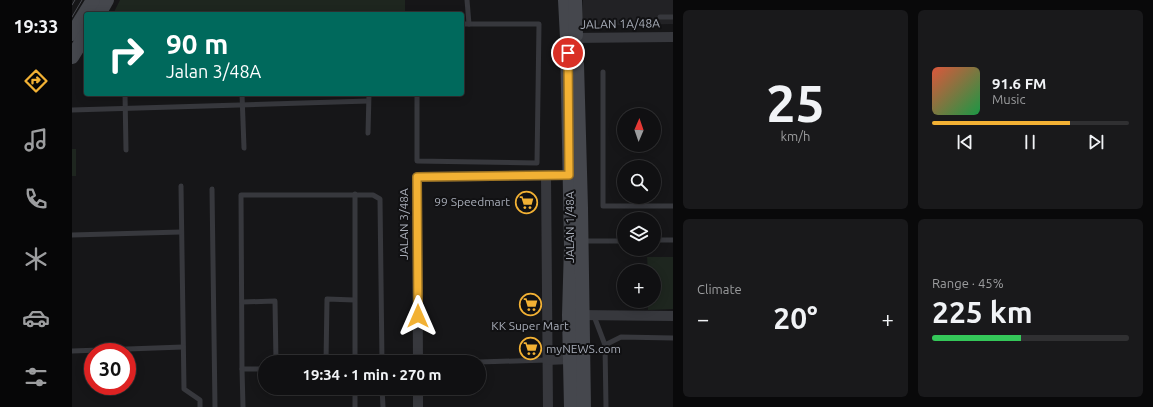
<!DOCTYPE html>
<html lang="en">
<head>
<meta charset="utf-8">
<style>
	body { margin:0; font-family:Ubuntu,sans-serif; background:#19191b; color:#f1f3f6; height:100vh; display:flex; flex-direction:column; font-size:15px; white-space:nowrap }
	* { box-sizing:border-box; margin:0 }
	p { font-size:13px; color:#9c9d9f }
	.icon { flex:none; width:22px; height:22px; fill:none; stroke:currentColor; stroke-width:2; stroke-linecap:round; stroke-linejoin:round }
	.map { position:relative; flex:1; overflow:hidden }
	.drawer { display:flex; flex-direction:column; gap:10px; padding:10px; background:#09090a; width:480px }
	.drawer>* { flex:none }
	.top-card { position:absolute; left:12px; top:12px; width:380px; height:84px; border-radius:4px; box-shadow:0 2px 10px #0003,0 0 0 1px #303032; background:#00695c; color:#fff; overflow:hidden }
	.needle { width:26px; rotate:2deg }
	.fabs { position:absolute; left:545px; top:108px; display:grid; gap:8px }
	.fabs a { display:grid; place-items:center; width:44px; height:44px; border-radius:50%; background:#101012; box-shadow:0 2px 10px #0003,0 0 0 1px #303032; font-size:20px }
	.speed { position:absolute; left:12px; top:343px; display:flex; gap:8px; font-size:20px; font-weight:700; text-align:center }
	.speed>* { display:grid; place-content:center; width:52px; height:52px; border-radius:50%; background:#101012; box-shadow:0 2px 10px #0003,0 0 0 1px #303032; line-height:1 }
	.speed .limit { border:6px solid #d22; background:#fff; color:#111 }
	.pin { position:absolute; display:grid; place-items:center; width:34px; height:34px; color:#fff; margin:-17px; border:2px solid #fff; border-radius:50%; box-shadow:0 1px 4px #0007 }
	.me { position:absolute; width:44px; margin:-22px; rotate:0deg; stroke-linejoin:round; filter:drop-shadow(0 0 3px #0008) }
	.turn { display:flex; align-items:center; gap:14px; height:84px; padding:0 16px; font-size:18px }
	.turn .icon { width:52px; height:52px; stroke-width:2.5 }
	.turn b { display:block; font-size:28px; line-height:34px }
	.big { font-size:30px; font-weight:600; line-height:1.1 }
	.drawer .card { flex:1; display:flex; flex-direction:column; justify-content:center; gap:6px; min-width:0; padding:0 14px; border-radius:6px; background:#19191b }
	.drawer .dial { align-items:center; gap:0 }
	.dial b { font-size:52px; line-height:1 }
	.song { display:flex; align-items:center; gap:12px }
	.cover { width:48px; height:48px; border-radius:6px; background:linear-gradient(135deg,hsl(10 70% 55%),hsl(140 70% 35%)) }
	.played { height:4px; border-radius:2px; background:linear-gradient(90deg,#f2b134 70%,#303032 70%) }
	.keys { display:flex; justify-content:space-around; direction:ltr }
	.heat { display:flex; justify-content:space-between; align-items:center; font-size:22px; direction:ltr }
	.charge { height:6px; border-radius:3px; background:linear-gradient(90deg,#34c759 45%,#303032 0) }
	.drawer .tiles { flex:1; display:grid; gap:10px; grid-template-columns:repeat(2,1fr) }
	.trip { position:absolute; left:186px; top:355px; width:228px; height:40px; border-radius:20px; background:#101012; box-shadow:0 2px 10px #0003,0 0 0 1px #303032; font-weight:600; line-height:40px; text-align:center }
	main { display:flex; flex:1; min-height:0 }
	.dock { display:flex; flex-direction:column; width:72px; justify-content:space-around; align-items:center; background:#060607; color:#9c9d9f }
	.dock .icon { width:28px; height:28px }
	.dock .selected { color:#f2b134 }
	.dock b { font-size:18px; color:#f1f3f6 }
	.map>svg:first-child { display:block }
	.built { fill:#222225 }
	.green { fill:#1e261f }
	.lines { fill:none; stroke-linecap:round; stroke-linejoin:round }
	.lane { stroke:#37383d; stroke-width:5 }
	.street { stroke:#37383d; stroke-width:10 }
	.secondary { stroke:#45474d; stroke-width:14 }
	.tram { stroke:#4a4c52; stroke-width:1 }
	.route-casing { stroke:#9d7322; stroke-width:10 }
	.route { stroke:#f2b134; stroke-width:7 }
	.labels { text-anchor:middle; stroke-width:4; stroke-linejoin:round; paint-order:stroke }
	.street-label { font-size:12px; fill:#a8adb8; stroke:#111113 }
	.poi-label { font-size:12px; fill:#a8adb8; stroke:#111113; text-anchor:end }
</style>
</head>
<body>
<main>
<nav class="dock">
<b>19:33</b>
<svg class="icon selected" aria-label="directions" viewBox="0 0 24 24"><path d="M12 3l9 9-9 9-9-9zM9 14v-3h6M13 9l2 2-2 2"/></svg>
<svg class="icon" aria-label="music" viewBox="0 0 24 24"><path d="M9 18V5l10-2v13"/><circle cx="6" cy="18" r="3"/><circle cx="16" cy="16" r="3"/></svg>
<svg class="icon" aria-label="phone" viewBox="0 0 24 24"><path d="M5 4h4l2 5-3 2q2 4 5 5l2-3 5 2v4C11 20 4 13 5 4z"/></svg>
<svg class="icon" aria-label="climate" viewBox="0 0 24 24"><path d="M12 3v18M4 7l16 10M4 17L20 7"/></svg>
<svg class="icon" aria-label="car" viewBox="0 0 24 24"><path d="M5 17H2v-5l4-1 3-4h7l3 4 3 1v5h-3M9 17h6M6 11h13"/><circle cx="7" cy="17" r="2"/><circle cx="17" cy="17" r="2"/></svg>
<svg class="icon" aria-label="filters" viewBox="0 0 24 24"><path d="M4 7h16M4 17h16"/><circle cx="9" cy="7" r="2"/><circle cx="15" cy="17" r="2"/></svg>
</nav>
<div class="map">
<svg width="601" height="407" viewBox="0 0 601 407">
	<rect width="100%" height="100%" fill="#161618"/>
	<!-- built -->
	<path class="built" d="M511 0H601V24L509 26Z"/>
	<!-- green -->
	<g class="green">
		<path d="M48 0H333V14H41Z"/>
		<rect x="0" y="149" width="4" height="27"/>
		<path d="M575 257H601V309L576 310V301H582V271H576Z"/>
	</g>
	<g class="lines">
		<!-- lane -->
		<g class="lane">
			<path d="M395 0 397 24"/>
			<path d="M588 17H601"/>
			<path d="M531 72V206H601"/>
			<path d="M53 94 54 150"/>
			<path d="M170 94 172 148"/>
			<path d="M345 94V161L465 163 467 24H390"/>
			<path d="M0 110 296 101"/>
			<path d="M296 133 297 94"/>
			<path d="M109 186 112 389 128 400V407"/>
			<path d="M140 189 143 407"/>
			<path d="M283 194V362"/>
			<path d="M0 235 109 232"/>
			<path d="M582 240H601"/>
			<path d="M511 241H552"/>
			<path d="M170 302 203 301 204 362"/>
			<path d="M522 316 533 345 534 407"/>
			<path d="M533 345 549 337 601 338"/>
			<path d="M0 351 111 347"/>
			<path d="M254 362 255 299 282 300"/>
			<path d="M407 362 475 360"/>
			<path d="M170 369H193"/>
			<path d="M283 388V407"/>
			<path d="M310 388 311 407"/>
			<path d="M171 407 170 369 169 195H301L308 199 310 362"/>
		</g>
		<!-- street -->
		<g class="street">
			<path d="M497 38 601 37"/>
			<path d="M474 176 476 407"/>
			<path d="M505 315 601 316"/>
			<path d="M475 360 498 359"/>
			<path d="M346 362 345 177 504 175"/>
			<path d="M346 388V407"/>
		</g>
		<!-- secondary -->
		<g class="secondary">
			<path d="M493 0 495 38 499 246 497 315 499 407"/>
			<path d="M503 0 504 35"/>
			<path d="M27 14 35 0"/>
			<path d="M0 34 21 0"/>
			<path d="M0 57 14 34"/>
			<path d="M505 64 509 208 512 407"/>
		</g>
		<!-- tram -->
		<g class="tram">
			<path d="M0 5 3 0"/>
			<path d="M0 17 10 0"/>
		</g>
	</g>
	<g class="lines">
		<defs>
			<path id="route" d="M346 316 345 177 497 175 496 53"/>
		</defs>
		<!-- route casing -->
		<use href="#route" class="route-casing"/>
		<!-- route -->
		<use href="#route" class="route"/>
	</g>
	<!-- icons -->
	<defs>
		<symbol id="supermarket-ring" viewBox="-11 -11 22 22"><circle r="9.5" fill="#111113" stroke="#f2b134" stroke-width="1.5"/><path d="M-6-5.5h2.5l.6 2H6L4.5 2H-2.5L-4.4-4H-6ZM-1.5 3.2a1.3 1.3 0 1 0 .1 0ZM3 3.2a1.3 1.3 0 1 0 .1 0Z" fill="#f2b134"/></symbol>
	</defs>
	<g fill-rule="evenodd">
		<use href="#supermarket-ring" x="442" y="190" width="25" height="25"/>
		<use href="#supermarket-ring" x="446" y="292" width="25" height="25"/>
		<use href="#supermarket-ring" x="446" y="336" width="25" height="25"/>
	</g>
	<g class="labels">
		<!-- street labels -->
		<g class="street-label">
			<text transform="translate(548 24) rotate(-1)" y="4">JALAN 1A/48A</text>
			<text transform="translate(332 224) rotate(-90)" y="4">JALAN 3/48A</text>
			<text transform="translate(498 227) rotate(-90)" y="4">JALAN 1/48A</text>
		</g>
		<!-- poi labels -->
		<g class="poi-label">
			<text x="438" y="206">99 Speedmart</text>
			<text x="458" y="330" text-anchor="middle">KK Super Mart</text>
			<text x="474" y="353" text-anchor="start">myNEWS.com</text>
		</g>
	</g>
</svg>
<div class="fabs">
<a><svg class="needle" viewBox="-14 -14 28 28"><path d="M0-13l5 13h-10z" fill="#e53935"/><path d="M0 13l5-13h-10z" fill="#9c9d9f"/></svg></a>
<a><svg class="icon" aria-label="search" viewBox="0 0 24 24"><circle cx="10" cy="10" r="6"/><path d="M15 15l6 6"/></svg></a>
<a><svg class="icon" aria-label="layers" viewBox="0 0 24 24"><path d="M12 4l9 5-9 5-9-5zM3 14l9 5 9-5"/></svg></a>
<a>+</a>
</div>
<div class="speed"><div class="limit">30</div></div>
<div class="pin" style="left:496px;top:53px;background:#d93025"><svg class="icon" aria-label="arrive" viewBox="0 0 24 24"><path d="M6 21V4h12l-3 4 3 4H6"/></svg></div>
<svg class="me" style="left:346px;top:316px" viewBox="-20 -20 40 40"><path d="M0-17L14 15 0 8-14 15z" fill="#f2b134" stroke="#fff" stroke-width="4"/></svg>
<div class="trip">19:34 · 1 min · 270 m</div>
<div class="top-card">
<div class="turn"><svg class="icon" aria-label="right" viewBox="0 0 24 24"><path d="M7 20v-9h11M14 6l5 5-5 5"/></svg><div><b>90 m</b>Jalan 3/48A</div></div>
</div>
</div>
<section class="drawer">
<div class="tiles">
<div class="card dial"><b>25</b><p>km/h</p></div>
<div class="card">
<div class="song"><i class="cover"></i><div><b>91.6 FM</b><p>Music</p></div></div>
<div class="played"></div>
<div class="keys"><svg class="icon" aria-label="previous" viewBox="0 0 24 24"><path d="M18 5L8 12l10 7zM5 5v14"/></svg><svg class="icon" aria-label="pause" viewBox="0 0 24 24"><path d="M8 5v14M16 5v14"/></svg><svg class="icon" aria-label="next" viewBox="0 0 24 24"><path d="M6 5l10 7-10 7zM19 5v14"/></svg></div>
</div>
<div class="card"><p>Climate</p>
<div class="heat"><a>−</a><b class="big">20°</b><a>+</a></div>
</div>
<div class="card"><p>Range · 45%</p><b class="big">225 km</b><div class="charge"></div></div>
</div>
</section>
</main>
</body>
</html>
